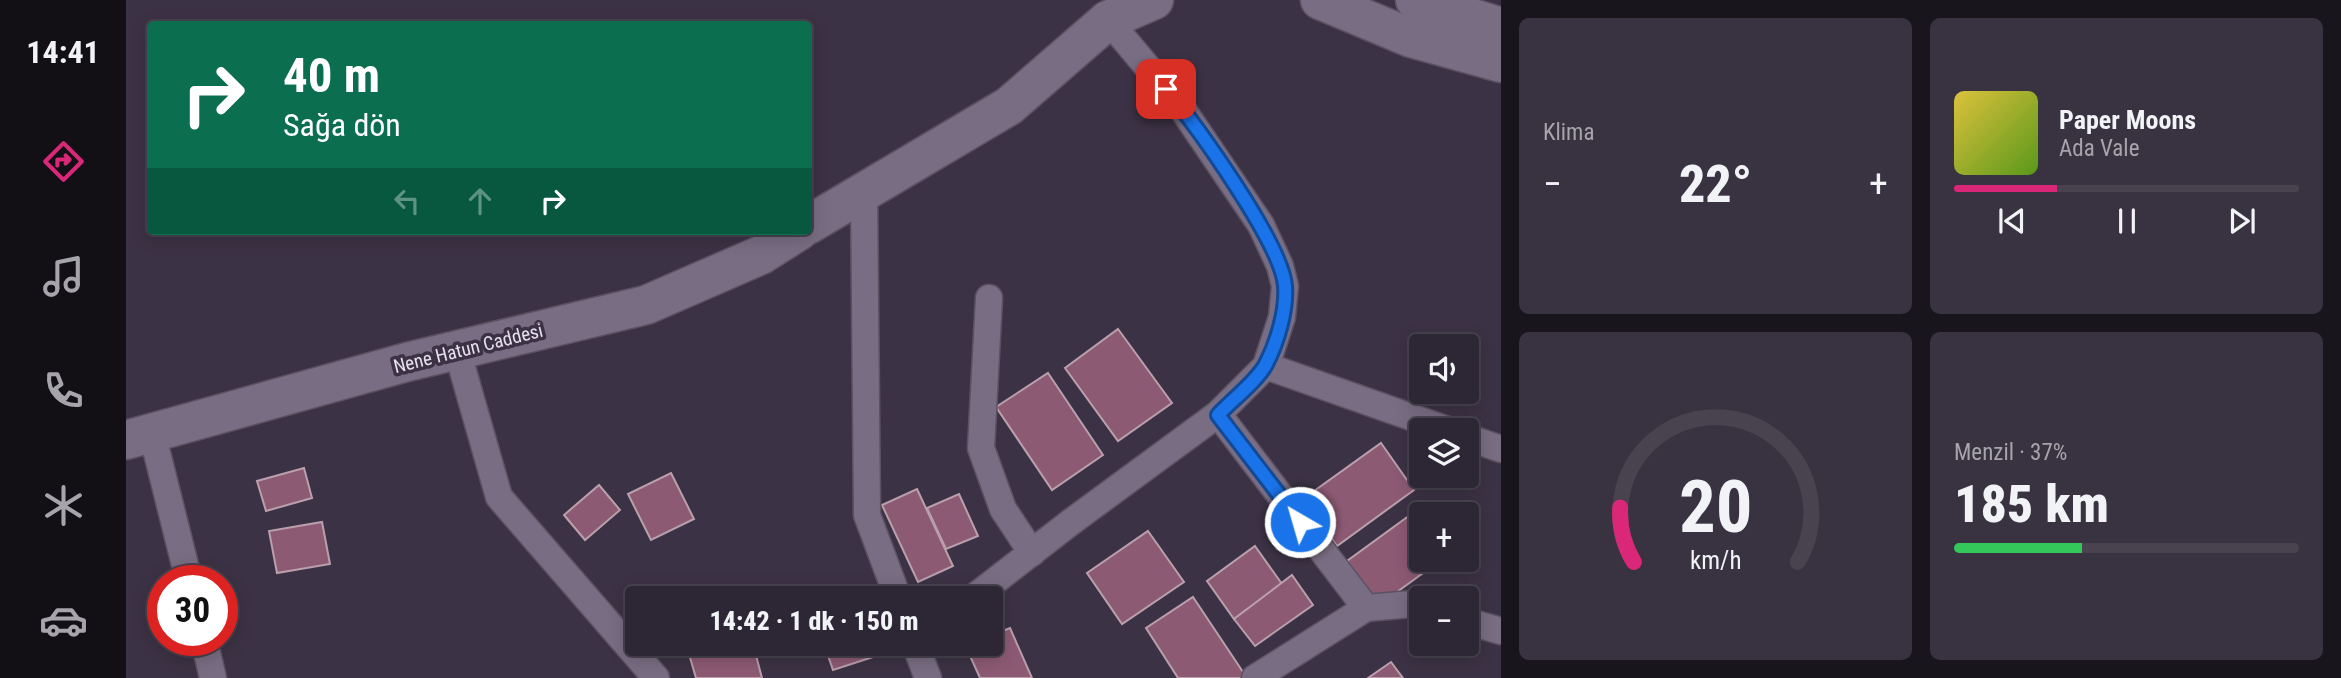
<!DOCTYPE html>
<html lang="tr">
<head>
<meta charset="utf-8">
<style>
	body { margin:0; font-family:"Roboto Condensed",sans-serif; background:#393240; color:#f1f3f6; height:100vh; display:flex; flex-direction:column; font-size:26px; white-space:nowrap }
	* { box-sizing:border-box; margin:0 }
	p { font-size:23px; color:#a7a5ac }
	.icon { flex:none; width:38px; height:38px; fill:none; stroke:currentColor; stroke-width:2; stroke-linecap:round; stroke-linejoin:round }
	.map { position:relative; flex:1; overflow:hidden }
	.side { display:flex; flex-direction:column; gap:18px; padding:18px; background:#19151d; width:840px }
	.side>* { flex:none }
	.hud { position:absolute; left:21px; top:21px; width:665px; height:214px; border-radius:7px; box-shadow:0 4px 18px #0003,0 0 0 2px #48434f; background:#0b6e4f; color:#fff; overflow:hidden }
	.tools { position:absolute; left:1283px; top:334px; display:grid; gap:14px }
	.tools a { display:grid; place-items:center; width:70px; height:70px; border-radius:7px; background:#2d2634; box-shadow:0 4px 18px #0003,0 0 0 2px #48434f; font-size:35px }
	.speed { position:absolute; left:21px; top:565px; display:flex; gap:14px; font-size:35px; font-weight:700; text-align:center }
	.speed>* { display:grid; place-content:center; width:91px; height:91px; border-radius:50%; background:#2d2634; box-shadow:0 4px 18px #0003,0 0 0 2px #48434f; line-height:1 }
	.speed .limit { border:10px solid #d22; background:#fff; color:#111 }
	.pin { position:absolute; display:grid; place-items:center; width:60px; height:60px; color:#fff; margin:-30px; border-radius:14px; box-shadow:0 4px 10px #0006 }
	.me { position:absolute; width:77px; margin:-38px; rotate:322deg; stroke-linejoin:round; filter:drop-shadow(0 0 5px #0008) }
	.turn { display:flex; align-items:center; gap:24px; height:147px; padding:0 21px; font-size:32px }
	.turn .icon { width:91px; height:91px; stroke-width:2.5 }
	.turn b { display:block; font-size:49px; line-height:60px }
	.lanes { display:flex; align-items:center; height:66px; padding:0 21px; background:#0003; justify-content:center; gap:35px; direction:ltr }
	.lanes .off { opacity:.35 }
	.big { font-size:52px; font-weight:800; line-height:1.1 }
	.side .widget { flex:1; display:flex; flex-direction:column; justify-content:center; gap:10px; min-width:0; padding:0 24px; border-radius:10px; background:#393240 }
	.side .dial { align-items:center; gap:0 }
	.dial svg { height:182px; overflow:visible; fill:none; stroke:#48434f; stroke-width:7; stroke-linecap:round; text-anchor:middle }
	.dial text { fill:#f1f3f6; stroke:none }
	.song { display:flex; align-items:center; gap:21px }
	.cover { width:84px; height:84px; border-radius:10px; background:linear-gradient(135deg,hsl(50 70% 55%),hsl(90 70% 35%)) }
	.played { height:7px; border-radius:4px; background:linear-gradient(90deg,#db2777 30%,#48434f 30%) }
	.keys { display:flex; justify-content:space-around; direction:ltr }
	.heat { display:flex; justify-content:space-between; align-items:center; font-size:38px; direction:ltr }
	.charge { height:10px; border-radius:5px; background:linear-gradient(90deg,#34c759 37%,#48434f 0) }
	.side .tiles { flex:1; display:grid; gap:18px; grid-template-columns:repeat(2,1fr) }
	.trip { position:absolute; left:499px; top:586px; width:378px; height:70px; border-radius:7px; background:#2d2634; box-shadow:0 4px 18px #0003,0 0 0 2px #48434f; font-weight:800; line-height:70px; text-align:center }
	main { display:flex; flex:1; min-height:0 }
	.tab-bar { display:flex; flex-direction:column; width:126px; justify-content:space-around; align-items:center; background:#120f15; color:#a7a5ac }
	.tab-bar .icon { width:49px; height:49px }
	.tab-bar .current { color:#db2777 }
	.tab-bar b { font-size:32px; color:#f1f3f6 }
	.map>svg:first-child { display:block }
	.building { fill:#8d5a74; stroke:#ba9fac; stroke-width:2 }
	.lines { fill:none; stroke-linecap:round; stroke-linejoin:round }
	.street-casing { stroke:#5a5161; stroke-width:29 }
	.secondary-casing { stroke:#5a5161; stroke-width:41 }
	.street { stroke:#796d83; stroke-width:26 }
	.secondary { stroke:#796d83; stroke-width:38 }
	.route-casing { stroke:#114b97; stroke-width:18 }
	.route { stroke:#1a73e8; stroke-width:12 }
	.labels { text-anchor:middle; stroke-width:7; stroke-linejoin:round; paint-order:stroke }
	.street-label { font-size:19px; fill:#e7e0ed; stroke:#3c3245 }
</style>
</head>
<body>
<main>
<nav class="tab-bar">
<b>14:41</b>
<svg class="icon current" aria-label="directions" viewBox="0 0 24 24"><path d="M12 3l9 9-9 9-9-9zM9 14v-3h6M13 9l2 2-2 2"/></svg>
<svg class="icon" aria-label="music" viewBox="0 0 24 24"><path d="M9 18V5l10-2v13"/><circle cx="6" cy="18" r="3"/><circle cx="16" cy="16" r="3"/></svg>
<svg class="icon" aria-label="phone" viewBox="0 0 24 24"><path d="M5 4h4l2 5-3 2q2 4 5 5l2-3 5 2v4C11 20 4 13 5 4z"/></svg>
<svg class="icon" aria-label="climate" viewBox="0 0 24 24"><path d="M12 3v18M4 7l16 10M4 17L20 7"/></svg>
<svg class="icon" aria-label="car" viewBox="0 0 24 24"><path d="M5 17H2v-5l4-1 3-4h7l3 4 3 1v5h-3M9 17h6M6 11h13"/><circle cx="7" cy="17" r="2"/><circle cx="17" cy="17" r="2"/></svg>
</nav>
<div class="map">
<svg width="1375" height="678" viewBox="0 0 1375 678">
	<rect width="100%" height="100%" fill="#3c3245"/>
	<!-- building -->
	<g class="building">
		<path d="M992 329 1046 403 992 441 939 368Z"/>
		<path d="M922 373 977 455 926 490 870 407Z"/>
		<path d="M1255 443 1288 490 1211 546 1177 499Z"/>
		<path d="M178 468 186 498 140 511 131 481Z"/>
		<path d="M545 473 568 519 525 540 502 494Z"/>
		<path d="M473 485 494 510 459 540 438 515Z"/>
		<path d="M791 489 827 566 792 582 756 505Z"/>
		<path d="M833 494 852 536 820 549 801 508Z"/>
		<path d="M1295 507 1300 514H1295V560H1315L1253 605 1221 561Z"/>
		<path d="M196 522 204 564 151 573 143 531Z"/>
		<path d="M1022 531 1058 582 996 624 961 573Z"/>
		<path d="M1129 546 1156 584 1108 619 1081 581Z"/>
		<path d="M1166 575 1187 605 1129 646 1108 619Z"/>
		<path d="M1067 597 1119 675 1115 678H1052L1020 628Z"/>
		<path d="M884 628 906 678H854L840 647 848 644H864V636Z"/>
		<path d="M560 644H627L636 678H570Z"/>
		<path d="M698 644H749L753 655 707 670Z"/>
		<path d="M1265 662 1277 678H1242Z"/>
	</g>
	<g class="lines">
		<defs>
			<g id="street">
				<path d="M738 190 741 515 772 598"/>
				<path d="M863 298 855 448 877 509 906 553"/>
				<path d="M331 350 373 497 530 678"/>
				<path d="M1140 366 1322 430"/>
				<path d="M1092 414 1240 608"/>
				<path d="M26 433 63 581"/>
				<path d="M1340 437 1375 449"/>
				<path d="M847 598 945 522 1092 414 1140 366 1156 317 1159 286 1154 266 1135 225 1055 107 982 20"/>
				<path d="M1340 621 1375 631"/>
				<path d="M78 640 87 678"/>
				<path d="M789 644 802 678"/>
				<path d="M1129 678 1240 608 1286 604 1295 607"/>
			</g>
			<g id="secondary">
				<path d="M1194 0 1285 38 1375 63"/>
				<path d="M1289 0 1375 27"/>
				<path d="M682 225 883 106 982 20 1028 0"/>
				<path d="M0 440 281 362 520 305 635 255 673 231"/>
			</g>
		</defs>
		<!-- street casing -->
		<use href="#street" class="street-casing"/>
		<!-- secondary casing -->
		<use href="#secondary" class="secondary-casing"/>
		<!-- street -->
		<use href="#street" class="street"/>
		<!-- secondary -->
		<use href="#secondary" class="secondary"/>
	</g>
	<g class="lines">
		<defs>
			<path id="route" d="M1040 89C1070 125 1156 244 1159 286 1161 310 1151 343 1140 364 1132 380 1105 401 1092 415L1174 522"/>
		</defs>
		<!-- route casing -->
		<use href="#route" class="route-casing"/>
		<!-- route -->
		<use href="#route" class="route"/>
	</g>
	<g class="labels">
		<!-- street labels -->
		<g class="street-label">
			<text transform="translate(342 348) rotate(-14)" y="7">Nene Hatun Caddesi</text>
		</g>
	</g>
</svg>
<div class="tools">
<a><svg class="icon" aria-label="sound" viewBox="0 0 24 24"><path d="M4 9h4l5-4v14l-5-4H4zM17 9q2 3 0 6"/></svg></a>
<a><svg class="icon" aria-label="layers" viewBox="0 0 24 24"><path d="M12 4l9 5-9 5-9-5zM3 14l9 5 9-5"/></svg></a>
<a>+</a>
<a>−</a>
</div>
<div class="speed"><div class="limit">30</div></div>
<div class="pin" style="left:1040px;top:89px;background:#d93025"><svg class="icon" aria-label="arrive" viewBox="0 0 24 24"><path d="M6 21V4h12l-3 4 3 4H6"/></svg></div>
<svg class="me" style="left:1174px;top:522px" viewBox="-20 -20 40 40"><circle r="17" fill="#1a73e8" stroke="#fff" stroke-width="3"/><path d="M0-11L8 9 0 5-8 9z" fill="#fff"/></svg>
<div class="trip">14:42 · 1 dk · 150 m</div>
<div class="hud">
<div class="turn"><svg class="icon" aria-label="right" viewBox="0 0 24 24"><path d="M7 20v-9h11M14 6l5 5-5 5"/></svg><div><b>40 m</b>Sağa dön</div></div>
<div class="lanes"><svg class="icon off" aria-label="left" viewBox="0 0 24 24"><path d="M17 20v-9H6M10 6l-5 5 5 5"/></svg><svg class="icon off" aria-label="ahead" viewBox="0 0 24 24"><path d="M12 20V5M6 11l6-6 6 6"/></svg><svg class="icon" aria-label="right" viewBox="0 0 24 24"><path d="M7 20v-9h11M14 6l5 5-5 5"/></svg></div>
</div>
</div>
<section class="side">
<div class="tiles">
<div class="widget"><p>Klima</p>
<div class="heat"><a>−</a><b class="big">22°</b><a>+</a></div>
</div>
<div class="widget">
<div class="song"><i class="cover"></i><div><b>Paper Moons</b><p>Ada Vale</p></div></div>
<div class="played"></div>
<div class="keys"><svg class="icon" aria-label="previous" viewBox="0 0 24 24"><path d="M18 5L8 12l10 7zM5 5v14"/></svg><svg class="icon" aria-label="pause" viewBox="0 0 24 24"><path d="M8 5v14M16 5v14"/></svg><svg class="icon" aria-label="next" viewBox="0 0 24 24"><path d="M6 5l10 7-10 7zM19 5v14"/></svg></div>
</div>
<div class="widget dial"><svg viewBox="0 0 100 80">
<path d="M14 69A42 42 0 1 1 86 69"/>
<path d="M14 69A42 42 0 0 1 8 45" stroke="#db2777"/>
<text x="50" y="56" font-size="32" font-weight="700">20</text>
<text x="50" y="72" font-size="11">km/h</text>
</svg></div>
<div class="widget"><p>Menzil · 37%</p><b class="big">185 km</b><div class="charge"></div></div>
</div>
</section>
</main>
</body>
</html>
